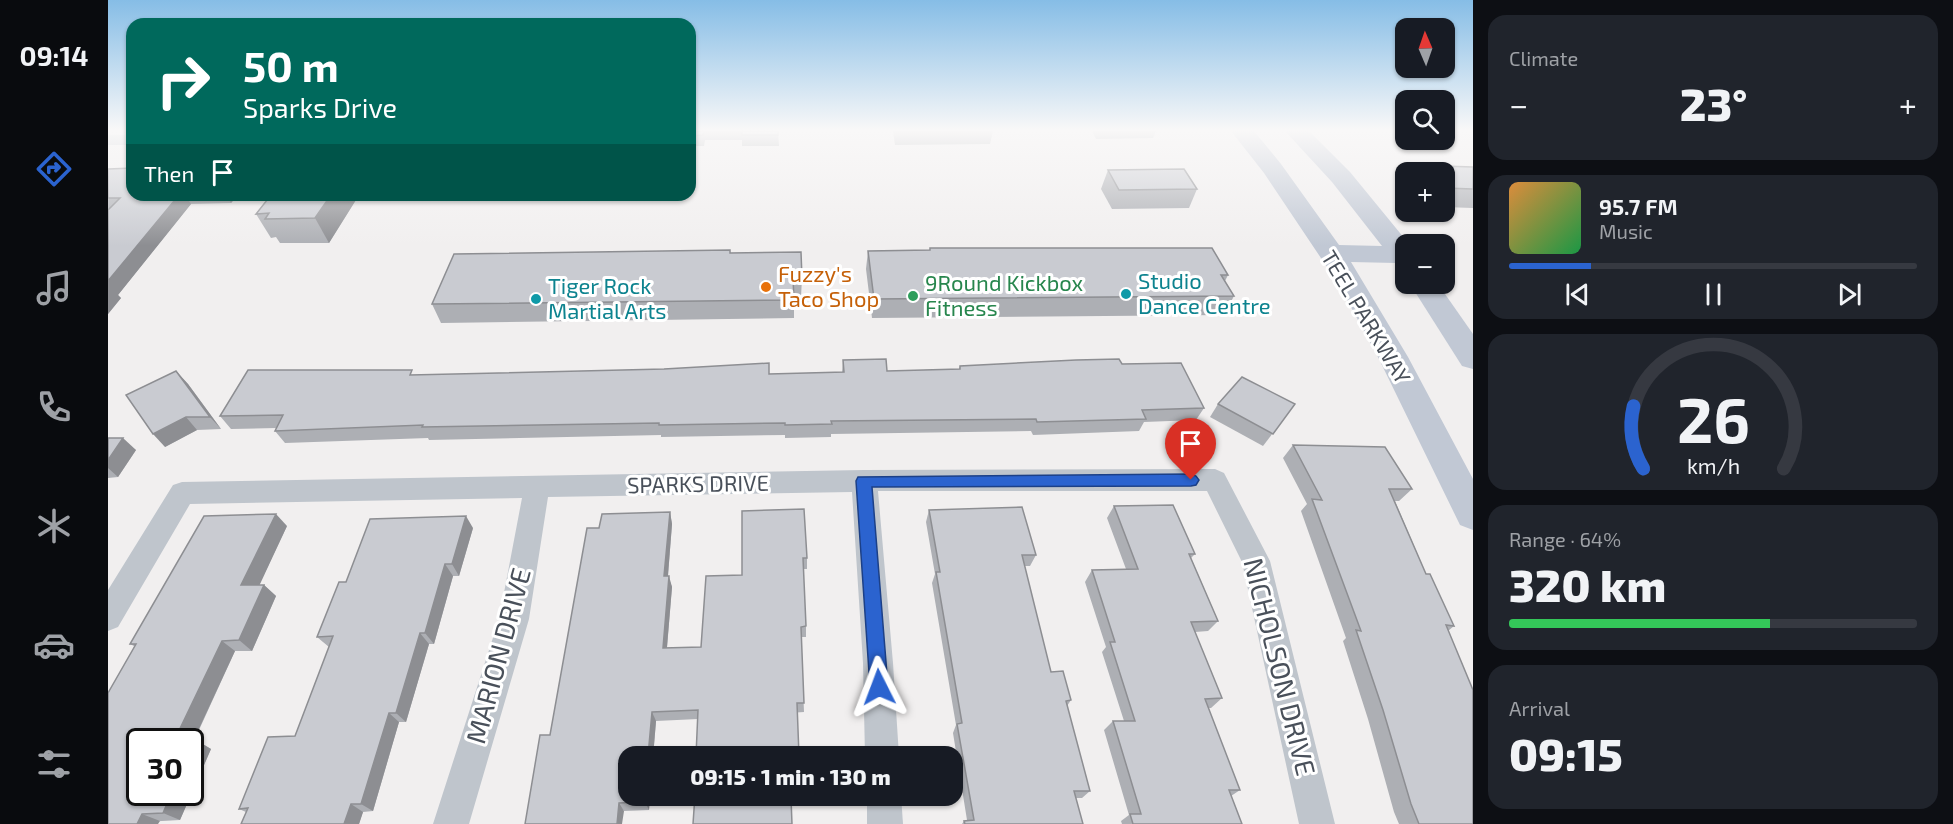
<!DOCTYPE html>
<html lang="en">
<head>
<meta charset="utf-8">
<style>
	body { margin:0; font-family:"Exo 2",sans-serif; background:#20242c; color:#f1f3f6; height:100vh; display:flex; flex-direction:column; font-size:22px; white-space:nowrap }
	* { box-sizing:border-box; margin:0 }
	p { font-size:20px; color:#9ea1a6 }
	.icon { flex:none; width:33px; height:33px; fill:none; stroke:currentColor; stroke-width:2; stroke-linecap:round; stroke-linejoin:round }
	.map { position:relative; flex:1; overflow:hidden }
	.drawer { display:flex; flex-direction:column; gap:15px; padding:15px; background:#0d0f14; width:480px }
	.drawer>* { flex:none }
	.banner { position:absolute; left:18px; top:18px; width:570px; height:183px; border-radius:18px; box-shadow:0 2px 4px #0004; background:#00695c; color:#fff; overflow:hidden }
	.needle { width:39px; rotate:358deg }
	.controls { position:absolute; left:1287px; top:18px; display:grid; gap:12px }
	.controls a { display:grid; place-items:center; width:60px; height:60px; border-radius:12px; background:#171b24; box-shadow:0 2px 4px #0004; font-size:30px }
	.speed { position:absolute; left:18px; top:728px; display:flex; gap:12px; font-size:30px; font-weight:700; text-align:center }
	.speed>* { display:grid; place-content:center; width:78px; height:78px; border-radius:50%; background:#171b24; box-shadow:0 2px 4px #0004; line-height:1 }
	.speed .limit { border:3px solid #111; border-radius:9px; background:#fff; color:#111 }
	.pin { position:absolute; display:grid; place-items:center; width:51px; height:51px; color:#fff; margin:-62px -26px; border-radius:50% 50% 50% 0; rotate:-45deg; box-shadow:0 0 6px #0007 }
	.pin .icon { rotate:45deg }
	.me { position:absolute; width:66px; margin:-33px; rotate:357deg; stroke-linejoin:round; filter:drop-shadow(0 0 4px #0008) }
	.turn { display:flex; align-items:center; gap:21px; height:126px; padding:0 18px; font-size:27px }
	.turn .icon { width:78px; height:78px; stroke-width:2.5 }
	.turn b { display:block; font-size:42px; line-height:51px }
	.then { display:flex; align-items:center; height:57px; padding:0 18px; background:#0003; gap:12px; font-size:22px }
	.big { font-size:45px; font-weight:800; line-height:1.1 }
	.drawer .widget { flex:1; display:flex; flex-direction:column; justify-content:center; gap:9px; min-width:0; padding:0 21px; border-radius:18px; background:#20242c }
	.drawer .dial { align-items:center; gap:0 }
	.dial svg { height:156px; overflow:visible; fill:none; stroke:#363941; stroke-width:7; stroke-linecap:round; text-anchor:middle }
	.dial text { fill:#f1f3f6; stroke:none }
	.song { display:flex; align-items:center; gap:18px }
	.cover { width:72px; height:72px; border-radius:9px; background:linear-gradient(135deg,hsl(30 70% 55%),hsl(140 70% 35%)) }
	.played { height:6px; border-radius:3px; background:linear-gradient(90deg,#2b63cf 20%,#363941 20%) }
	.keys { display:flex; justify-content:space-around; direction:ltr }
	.heat { display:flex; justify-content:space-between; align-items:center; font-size:33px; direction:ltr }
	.charge { height:9px; border-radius:4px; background:linear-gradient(90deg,#34c759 64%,#363941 0) }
	.trip { position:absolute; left:510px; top:746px; width:345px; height:60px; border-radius:18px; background:#171b24; box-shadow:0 2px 4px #0004; font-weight:800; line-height:60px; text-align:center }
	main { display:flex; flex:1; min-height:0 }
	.tab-bar { display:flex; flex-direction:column; width:108px; justify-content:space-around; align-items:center; background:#090b0e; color:#9ea1a6 }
	.tab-bar .icon { width:42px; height:42px }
	.tab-bar .on { color:#2b63cf }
	.tab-bar b { font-size:27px; color:#f1f3f6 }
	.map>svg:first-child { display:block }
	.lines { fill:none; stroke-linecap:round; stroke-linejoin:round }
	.street { fill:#bfc5cc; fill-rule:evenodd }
	.secondary { fill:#c1c8d4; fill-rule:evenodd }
	.wall { fill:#adafb4 }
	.shaded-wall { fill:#8d8e92 }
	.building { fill:#c9cbd1; stroke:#8d8e92; stroke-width:1.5 }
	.route { fill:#2b63cf; stroke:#1c4087; stroke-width:1.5 }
	.food-dot { fill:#e8710a; stroke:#fff; stroke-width:2 }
	.culture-dot { fill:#0f9aa8; stroke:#fff; stroke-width:2 }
	.leisure-dot { fill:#2e9e5b; stroke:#fff; stroke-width:2 }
	.labels { text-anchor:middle; stroke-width:6; stroke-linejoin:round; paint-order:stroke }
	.food-label { font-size:22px; fill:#c56008; stroke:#fff; text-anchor:start }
	.culture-label { font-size:22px; fill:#0d838f; stroke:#fff; text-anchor:start }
	.leisure-label { font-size:22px; fill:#27864d; stroke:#fff; text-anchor:start }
	.street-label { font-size:22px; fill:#49505a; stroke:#fff }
	.near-street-label { font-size:27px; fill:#49505a; stroke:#fff }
</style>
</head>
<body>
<main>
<nav class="tab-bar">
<b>09:14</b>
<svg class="icon on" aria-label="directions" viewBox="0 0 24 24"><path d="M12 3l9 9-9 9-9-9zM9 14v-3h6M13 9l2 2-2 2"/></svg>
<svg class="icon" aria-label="music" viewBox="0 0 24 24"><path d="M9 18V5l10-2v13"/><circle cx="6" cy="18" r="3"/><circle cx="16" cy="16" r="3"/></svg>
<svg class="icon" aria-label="phone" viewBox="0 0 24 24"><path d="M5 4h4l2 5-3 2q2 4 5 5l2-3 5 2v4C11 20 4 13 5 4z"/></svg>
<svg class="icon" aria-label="climate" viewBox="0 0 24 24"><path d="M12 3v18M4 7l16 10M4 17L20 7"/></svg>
<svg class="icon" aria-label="car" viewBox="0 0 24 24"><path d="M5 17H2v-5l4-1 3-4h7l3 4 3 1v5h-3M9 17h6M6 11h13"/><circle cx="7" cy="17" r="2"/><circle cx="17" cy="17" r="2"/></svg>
<svg class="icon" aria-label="filters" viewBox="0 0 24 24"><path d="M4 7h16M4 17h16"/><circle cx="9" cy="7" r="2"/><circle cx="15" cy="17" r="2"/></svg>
</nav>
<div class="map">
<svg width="1365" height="824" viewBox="0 0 1365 824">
	<rect width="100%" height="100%" fill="#f1efef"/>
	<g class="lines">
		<!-- street -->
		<g class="street">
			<rect x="0" y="135" width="24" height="10"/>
			<path d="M1107 469 1116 473 1162 561 1227 824H1191L1134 562 1099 491H770L785 663 791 756H757L755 663 744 492 440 497 421 619 361 824H325L391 619 414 498 82 504 10 627 0 631V590L65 485 74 482 756 470Z"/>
			<path d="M759 795H793L795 824H759Z"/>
		</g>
		<!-- secondary -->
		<g class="secondary">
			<path d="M1123 131H1146L1173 164 1231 245 1274 246 1224 182 1177 131H1201L1242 172 1301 244H1298V266L1288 263 1243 262 1300 357 1365 479V530L1352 525 1270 357 1231 285 1156 173Z"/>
			<path d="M1302 284H1330L1365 334V369L1354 366Z"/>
		</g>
	</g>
	<!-- wall -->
	<g class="wall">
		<path d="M582 131H670L671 146H634V140H597L596 146H582Z"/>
		<path d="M785 131H885L882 144 787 145Z"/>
		<path d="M984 131H1048L1045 138 988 139Z"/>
		<path d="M1335 166 1365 167V208L1336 207V172H1316L1319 168 1333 169Z"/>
		<path d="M0 169 24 195H130L123 203 83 204 10 295 13 298 0 314Z"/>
		<path d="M1000 170 1089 189 1081 208 1004 209 993 189Z"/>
		<path d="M163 195H251L221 243H172L168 237 163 238 148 214Z"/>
		<path d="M822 248 1120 275 1117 281 1126 296 1116 315 764 318 758 269 760 251 822 250Z"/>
		<path d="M622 253 694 278 693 297H686V318L333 323 324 304Z"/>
		<path d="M735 360 779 371 851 369 852 366 1014 364 1096 408 1088 420 1036 422 1031 431 925 435 923 431 723 434V437L677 438V435L553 437V435L321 440 320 438 177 443 167 431 168 428 123 429 112 416 307 375 661 374 734 372Z"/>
		<path d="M68 371 80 384 113 429 89 430 57 447Z"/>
		<path d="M1110 404H1187L1155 446 1102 417Z"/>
		<path d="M0 438 28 450 10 477 0 478Z"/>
		<path d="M1185 445 1304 489 1291 501H1287L1318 574 1346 626 1340 631 1365 824H1291L1286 812 1260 719 1235 641 1238 638 1193 511 1199 504 1175 458Z"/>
		<path d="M1006 506 1087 554 1083 558 1110 621 1100 631 1087 632 1114 698 1103 708H1100L1132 790 1123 796 1134 824H1014L1013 821 1021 815 996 730 1005 721H1016L994 652 998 647 977 582 984 570 1018 569 999 518Z"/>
		<path d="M821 510 928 555 922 566H916L943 672 963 700 959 706 982 791 974 798H968L975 824H854L856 821 859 820 845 733 848 725 824 583 827 574 818 522Z"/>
		<path d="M634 511 699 558V569H695L698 626V637H693L696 712 590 719 548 721 541 810 516 811 442 735 491 528 562 512 564 524 560 576 564 587 559 648 593 647 634 575Z"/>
		<path d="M179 526 151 585H156L168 596 144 651H127L86 741 88 740 103 749 72 820 0 824 26 646 22 644Z"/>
		<path d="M365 528 351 576H345L326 644H321L298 722H291L265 811 255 812 251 824H133L138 812 131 809 187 736 221 647 209 637 238 582Z"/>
		<path d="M587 795H693L692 805 683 806Z"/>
	</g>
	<!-- shaded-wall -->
	<g class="shaded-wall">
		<path d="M71 195H77L83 204 10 295 13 298 0 314V281Z"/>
		<path d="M118 195H130L123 203Z"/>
		<path d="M223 195H251L221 243 207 218Z"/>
		<path d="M68 371 80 384 113 429 102 417Z"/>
		<path d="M78 417 89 430 57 447 45 434Z"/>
		<path d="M15 438 28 450 10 477 0 468V460Z"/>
		<path d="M562 512 564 524 559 587 556 576Z"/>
		<path d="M168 514 179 526 146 597 133 585Z"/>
		<path d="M358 516 365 528 351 576 344 564Z"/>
		<path d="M337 564 345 576 326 644 317 633Z"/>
		<path d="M561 576 564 587 558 658 555 648Z"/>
		<path d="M156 585 168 596 144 651 131 640Z"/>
		<path d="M312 633 321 644 298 722 288 713Z"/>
		<path d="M114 641 127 651 82 748 66 741Z"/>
		<path d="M544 712 548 721 545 756H540Z"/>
		<path d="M281 713 291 722 265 811 253 804Z"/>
		<path d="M88 740 103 749 72 820 55 813 64 792H82V752Z"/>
		<path d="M537 795H542L541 810 537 802Z"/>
		<path d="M511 803 516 811 514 824H509Z"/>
		<path d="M243 804 255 812 251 824H236Z"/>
		<path d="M34 814 52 821 50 824H29Z"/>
	</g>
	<!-- building -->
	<g class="building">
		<path d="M582 131H596L595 135 582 136Z"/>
		<rect x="634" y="131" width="36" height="4"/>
		<path d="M1335 166 1365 167V189L1337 188 1336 172H1323L1319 168 1337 169Z"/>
		<path d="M24 168V195H71L0 281V210L12 198H0V169Z"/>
		<path d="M1076 169 1089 189 1011 190 1000 170Z"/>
		<path d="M163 195H223L207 218 157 219 161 213 148 214Z"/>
		<path d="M822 248H1104L1120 275H1113L1126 296 766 299 760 251 822 250Z"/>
		<path d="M622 250V253L693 252 694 278H685L686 300 324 304 346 254Z"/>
		<path d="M778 359 779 371 852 369V366L968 360 1011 359 1014 364 1073 363 1096 408 1034 410 1038 419 929 422 928 419 723 421 724 424 677 425V423L551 425V423L314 427 315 425 167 431 175 415 112 416 140 370H304L302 375 556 369 661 363V374L736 372 735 360Z"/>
		<path d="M68 371 102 417H78L45 434 18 395Z"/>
		<path d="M1134 377 1187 404 1165 434 1110 404Z"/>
		<path d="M0 438H15L0 460Z"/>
		<path d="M1185 445 1277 447 1304 489H1281L1318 574H1322L1346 626 1338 625 1365 690V824H1311L1303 804 1275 710 1248 630 1253 631 1204 499 1214 500Z"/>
		<path d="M1065 505 1087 554H1081L1110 621 1083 622 1114 698 1097 699 1132 790H1121L1134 824H1025L1022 814H1033L1005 721H1027L1002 642H1007L984 570 1030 569 1006 506Z"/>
		<path d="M914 507 928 555H914L943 672 955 671 963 700 958 701 982 791H966L975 824H857L856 821 866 820 849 724 854 723 828 572H832L821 510Z"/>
		<path d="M696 509 699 558H695L698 626 693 627 696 703H689L691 756H588L590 710 544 712 540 756H520V795H537V802L511 803 509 824H417L432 735H442L479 528H491L494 514 562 512 556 576H561L555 648 593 647 598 576 634 575V511Z"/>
		<path d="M168 514 133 585H156L131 640 114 641 66 741H32V792H64L55 813 34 814 29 824H0V693L28 644H22L96 516Z"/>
		<path d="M358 516 344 564H337L317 633H312L288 713H281L253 804H243L236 824H133L140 808 131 809 160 737 187 736 225 636 209 637 231 582H238L262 519Z"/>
		<path d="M88 740 82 752V741H72Z"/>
		<path d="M587 795H693V798H683L684 824H585Z"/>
	</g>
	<!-- sky -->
	<linearGradient id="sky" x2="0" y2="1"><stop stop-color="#86bde6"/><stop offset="0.53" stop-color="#f9f8f8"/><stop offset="1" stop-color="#f9f8f8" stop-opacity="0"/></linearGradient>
	<rect width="1365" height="246" fill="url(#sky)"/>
	<!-- route -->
	<path class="route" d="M1083 474 1088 476 1091 480 1088 485 1083 486 764 487 780 687 777 693 771 695 765 693 762 687 748 481 750 477Z"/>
	<!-- markers -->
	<circle class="food-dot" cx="658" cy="287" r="6"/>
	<g class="culture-dot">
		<circle cx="1018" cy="294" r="6"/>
		<circle cx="428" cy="299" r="6"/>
	</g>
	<circle class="leisure-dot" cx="805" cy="296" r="6"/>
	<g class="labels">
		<!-- food labels -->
		<g class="food-label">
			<text x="670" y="282">Fuzzy's<tspan x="670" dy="25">Taco Shop</tspan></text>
		</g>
		<!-- culture labels -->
		<g class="culture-label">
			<text x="1030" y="289">Studio<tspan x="1030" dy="25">Dance Centre</tspan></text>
			<text x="440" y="294">Tiger Rock<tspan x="440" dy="25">Martial Arts</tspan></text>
		</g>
		<!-- leisure labels -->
		<g class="leisure-label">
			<text x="817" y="291">9Round Kickbox<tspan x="817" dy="25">Fitness</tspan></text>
		</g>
		<!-- street labels -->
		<g class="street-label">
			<text transform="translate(1258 317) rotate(59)" y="8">TEEL PARKWAY</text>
			<text transform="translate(590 484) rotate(-1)" y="8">SPARKS DRIVE</text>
		</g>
		<!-- near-street labels -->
		<g class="near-street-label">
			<text transform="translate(391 656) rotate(-75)" y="9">MARION DRIVE</text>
			<text transform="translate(1171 667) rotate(76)" y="9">NICHOLSON DRIVE</text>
		</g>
	</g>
</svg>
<div class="controls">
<a><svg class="needle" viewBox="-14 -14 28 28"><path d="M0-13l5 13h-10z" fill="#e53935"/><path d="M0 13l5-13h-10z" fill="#9ea1a6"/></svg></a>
<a><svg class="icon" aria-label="search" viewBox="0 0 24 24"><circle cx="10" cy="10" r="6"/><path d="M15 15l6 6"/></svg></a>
<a>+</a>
<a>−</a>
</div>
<div class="speed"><div class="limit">30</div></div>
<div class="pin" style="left:1083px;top:480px;background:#d93025"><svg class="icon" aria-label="arrive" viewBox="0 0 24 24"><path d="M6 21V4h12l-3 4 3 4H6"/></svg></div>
<svg class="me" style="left:771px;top:687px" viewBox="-20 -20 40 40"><path d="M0-17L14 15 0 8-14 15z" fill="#2b63cf" stroke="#fff" stroke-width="4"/></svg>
<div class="trip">09:15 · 1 min · 130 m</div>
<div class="banner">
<div class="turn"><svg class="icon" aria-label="right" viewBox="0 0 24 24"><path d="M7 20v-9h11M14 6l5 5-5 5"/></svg><div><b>50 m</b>Sparks Drive</div></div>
<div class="then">Then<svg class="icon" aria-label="arrive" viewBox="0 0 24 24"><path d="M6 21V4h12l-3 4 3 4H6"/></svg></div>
</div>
</div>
<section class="drawer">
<div class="widget"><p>Climate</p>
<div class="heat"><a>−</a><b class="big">23°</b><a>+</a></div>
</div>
<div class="widget">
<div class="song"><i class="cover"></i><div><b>95.7 FM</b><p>Music</p></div></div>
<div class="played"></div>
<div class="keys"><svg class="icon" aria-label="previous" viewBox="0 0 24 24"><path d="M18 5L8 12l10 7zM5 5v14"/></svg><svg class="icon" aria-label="pause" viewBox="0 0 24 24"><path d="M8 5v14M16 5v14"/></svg><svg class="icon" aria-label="next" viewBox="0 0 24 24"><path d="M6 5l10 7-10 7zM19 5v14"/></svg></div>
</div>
<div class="widget dial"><svg viewBox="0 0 100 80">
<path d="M14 69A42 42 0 1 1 86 69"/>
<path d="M14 69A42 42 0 0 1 9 37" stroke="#2b63cf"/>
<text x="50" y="56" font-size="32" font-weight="700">26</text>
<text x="50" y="72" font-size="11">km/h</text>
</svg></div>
<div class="widget"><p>Range · 64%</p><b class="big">320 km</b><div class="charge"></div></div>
<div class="widget"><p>Arrival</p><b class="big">09:15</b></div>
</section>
</main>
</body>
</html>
